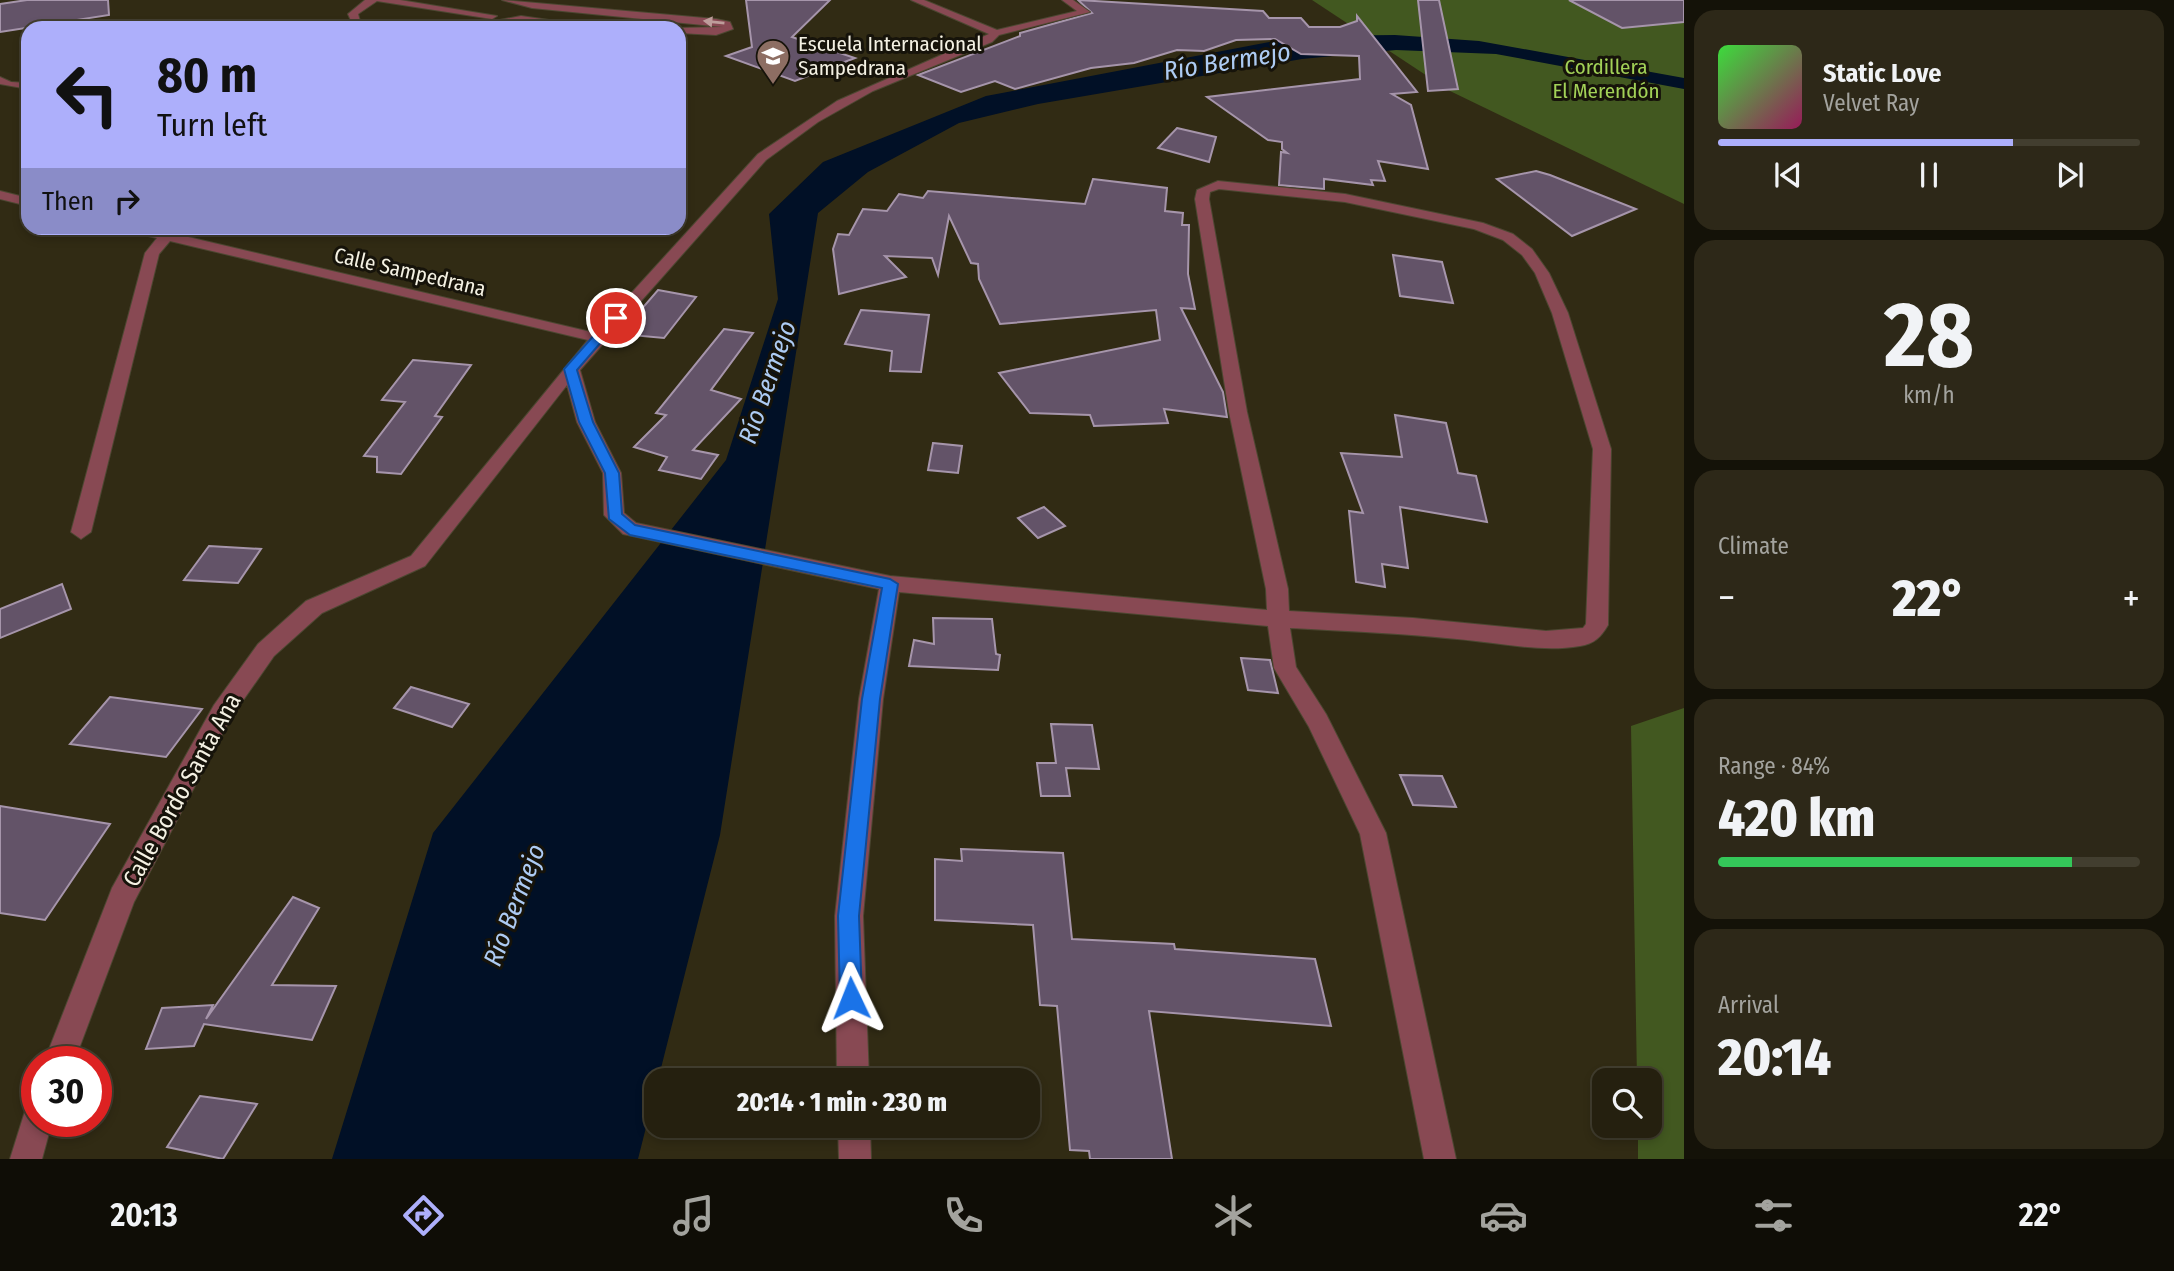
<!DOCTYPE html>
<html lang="en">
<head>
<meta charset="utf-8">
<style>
	body { margin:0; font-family:"Fira Sans Condensed",sans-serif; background:#2d2818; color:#f1f3f6; height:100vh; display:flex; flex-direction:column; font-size:26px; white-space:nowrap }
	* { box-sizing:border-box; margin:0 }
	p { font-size:23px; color:#a3a39e }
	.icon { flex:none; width:38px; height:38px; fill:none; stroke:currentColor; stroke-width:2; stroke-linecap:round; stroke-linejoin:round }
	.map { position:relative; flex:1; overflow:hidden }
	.details { display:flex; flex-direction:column; gap:10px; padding:10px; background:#141208; width:490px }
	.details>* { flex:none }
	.banner { position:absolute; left:21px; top:21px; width:665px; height:214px; border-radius:21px; box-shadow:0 4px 10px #0003,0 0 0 2px #423e2f; background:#adaffb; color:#111; overflow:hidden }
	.controls { position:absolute; left:1592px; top:1068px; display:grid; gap:14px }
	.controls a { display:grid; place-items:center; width:70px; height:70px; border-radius:14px; background:#25200f; box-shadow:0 4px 10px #0003,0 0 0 2px #423e2f; font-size:35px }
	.speed { position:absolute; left:21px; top:1046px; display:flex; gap:14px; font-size:35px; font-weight:700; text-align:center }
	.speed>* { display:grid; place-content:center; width:91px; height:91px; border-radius:50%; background:#25200f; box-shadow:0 4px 10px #0003,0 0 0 2px #423e2f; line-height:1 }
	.speed .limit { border:10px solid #d22; background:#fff; color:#111 }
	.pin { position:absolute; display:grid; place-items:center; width:60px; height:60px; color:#fff; margin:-30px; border:4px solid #fff; border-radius:50%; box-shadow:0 2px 7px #0007 }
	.me { position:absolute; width:77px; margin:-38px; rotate:358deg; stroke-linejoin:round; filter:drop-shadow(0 0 5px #0008) }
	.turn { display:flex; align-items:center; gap:24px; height:147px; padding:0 21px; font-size:32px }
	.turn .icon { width:91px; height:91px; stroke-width:2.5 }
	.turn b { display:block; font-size:49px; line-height:60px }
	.then { display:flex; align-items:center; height:66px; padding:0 21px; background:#0003; gap:14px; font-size:26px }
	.big { font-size:52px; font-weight:800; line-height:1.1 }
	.details .card { flex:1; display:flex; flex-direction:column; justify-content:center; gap:10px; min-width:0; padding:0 24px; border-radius:21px; background:#2d2818 }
	.details .dial { align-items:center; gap:0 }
	.dial b { font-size:91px; line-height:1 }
	.song { display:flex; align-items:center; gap:21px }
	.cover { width:84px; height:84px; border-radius:10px; background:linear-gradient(135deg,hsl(120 70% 55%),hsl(330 70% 35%)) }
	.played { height:7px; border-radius:4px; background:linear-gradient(90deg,#adaffb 70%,#423e2f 70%) }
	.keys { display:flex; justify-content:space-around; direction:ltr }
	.heat { display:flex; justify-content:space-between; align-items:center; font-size:38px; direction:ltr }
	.charge { height:10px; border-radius:5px; background:linear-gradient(90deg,#34c759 84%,#423e2f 0) }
	.trip { position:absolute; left:644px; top:1068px; width:396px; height:70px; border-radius:21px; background:#25200f; box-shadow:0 4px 10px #0003,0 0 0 2px #423e2f; font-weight:800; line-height:70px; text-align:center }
	.dock { display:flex; height:112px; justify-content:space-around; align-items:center; background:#0f0d06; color:#a3a39e }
	.dock .icon { width:49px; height:49px }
	.dock .on { color:#adaffb }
	.dock b { font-size:32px; color:#f1f3f6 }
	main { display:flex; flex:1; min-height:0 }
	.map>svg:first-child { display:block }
	.green { fill:#425820 }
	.water { fill:#011026 }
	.building { fill:#635368; stroke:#a695ab; stroke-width:2 }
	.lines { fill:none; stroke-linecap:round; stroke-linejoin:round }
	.minor-casing { stroke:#4c4731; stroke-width:2 }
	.minor { fill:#884953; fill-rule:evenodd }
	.oneway { fill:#be9d9b }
	.route { fill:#1a73e8; stroke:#114b97; stroke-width:2 }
	.labels { text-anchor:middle; stroke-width:6; stroke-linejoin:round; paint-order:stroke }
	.far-poi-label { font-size:21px; fill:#f4f1e3; stroke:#16130a; text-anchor:start }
	.far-park-label { font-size:21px; fill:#a2d157; stroke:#16130a }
	.far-street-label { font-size:21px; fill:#f4f1e3; stroke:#16130a }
	.street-label { font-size:24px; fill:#f4f1e3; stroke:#16130a }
	.water-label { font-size:26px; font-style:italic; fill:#adcbf3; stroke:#16130a }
</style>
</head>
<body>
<main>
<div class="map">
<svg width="1684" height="1159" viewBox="0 0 1684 1159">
	<rect width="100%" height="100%" fill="#312b14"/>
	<!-- green -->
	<g class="green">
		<path d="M1312 0H1684V204L1450 91Z"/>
		<path d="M1684 708V1159H1638V1125H1650V1080H1637L1631 726Z"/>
	</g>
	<!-- water -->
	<path class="water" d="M1395 35 1479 41 1684 78V89L1496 54 1396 50 1302 59 1038 104 959 123 868 172 818 213 720 835 638 1159H332L433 833 726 460 778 299 769 214 823 162 986 96 1301 36Z"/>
	<!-- building -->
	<g class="building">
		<path d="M27 0H108L109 15 0 32V4Z"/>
		<path d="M746 0H830L792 37 855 58 795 81 726 56 752 47Z"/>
		<path d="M1078 0 1263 11 1269 18H1301L1309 27H1340L1357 21V16L1417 92 1392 94 1411 105 1428 169 1378 161 1385 181 1371 180 1373 185 1324 179V189L1279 185 1281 152 1287 153 1282 149V142L1268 140 1207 97 1360 79 1359 56 1301 54 1275 39 1236 40 1204 51 1177 50 1134 63 1091 68 1015 89 995 81 961 92 918 75 1020 36V33L1092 13Z"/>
		<path d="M1418 0H1439L1458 89 1428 91Z"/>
		<path d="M1569 0H1684V22L1622 28Z"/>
		<path d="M1177 128 1216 137 1209 162 1158 148Z"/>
		<path d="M1536 171 1550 175 1636 209 1572 236 1497 179Z"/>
		<path d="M1093 179 1167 188 1165 211 1183 213 1182 225H1189L1188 274 1195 309 1181 308 1223 392 1227 417 1164 409 1168 423 1094 426 1090 415 1030 413 999 373 1160 340 1156 310 1000 324 979 279 978 264 971 263 949 216 938 275 932 258 885 256 906 277 839 294 833 249 838 234 849 235 863 209 887 211 899 194 923 198 928 191 1085 204Z"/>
		<path d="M1393 255 1442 262 1453 303 1400 296Z"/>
		<path d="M658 290 696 297 664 338 620 334Z"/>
		<path d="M861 310 929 315 921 372 890 371 892 351 845 344Z"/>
		<path d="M724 329 753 333 711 390 741 399 693 450 718 455 701 479 659 470 667 457 634 447 666 415 656 413Z"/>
		<path d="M413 360 471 365 435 416 442 417 401 474 377 472V457L364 456 405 402 382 400Z"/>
		<path d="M1395 415 1446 423 1458 473 1476 476 1487 522 1400 507 1408 568 1382 564 1385 587 1356 582 1349 511 1363 513 1341 453 1402 457Z"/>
		<path d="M933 443 962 446 958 473 928 470Z"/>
		<path d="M1044 507 1065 526 1038 538 1018 518Z"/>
		<path d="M209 546 261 549 238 583 184 580Z"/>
		<path d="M62 584 71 609 0 638V609Z"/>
		<path d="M933 618 992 619 996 654 1000 655 998 670 909 666 914 640 934 644Z"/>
		<path d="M1241 658 1270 660 1278 693 1248 690Z"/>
		<path d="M411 687 469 704 452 727 394 708Z"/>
		<path d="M110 697 202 709 166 757 70 744Z"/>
		<path d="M1051 724 1092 725 1099 769 1066 768 1070 796H1041L1037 763H1056Z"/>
		<path d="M1400 775 1442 776 1456 807 1413 805Z"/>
		<path d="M0 806 110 824 45 920 0 913Z"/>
		<path d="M961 849 1063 853 1072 939 1174 944 1175 949 1315 959 1331 1026 1149 1011 1172 1159H1090L1089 1151 1070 1150 1057 1006 1040 1005 1033 925 935 920V859L962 861Z"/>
		<path d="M293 897 319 908 272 985 336 986 312 1040 204 1024 194 1046 146 1049 162 1008 213 1005 206 1019Z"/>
		<path d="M200 1096 257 1104 223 1159 167 1147Z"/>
	</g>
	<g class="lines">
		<defs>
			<g id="minor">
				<path d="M365 0H400L497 16 492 19 377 1 358 14 360 21 372 28 353 25 348 14Z"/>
				<path d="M502 0 716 19 730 22 733 29 716 35 679 33V28H676L723 27 532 8Z"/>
				<path d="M911 0H924L997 30 1077 11 1062 0H1073L1090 12 999 35 992 42 873 91 818 122 766 160 580 370 595 422 621 473 624 513 636 523 890 576 1267 610 1266 589 1229 412 1195 199 1197 190 1218 181 1345 194 1483 223 1513 234 1532 249 1549 273 1568 313 1611 449 1608 625C1601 637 1594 644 1580 646 1540 653 1496 642 1457 639 1401 633 1346 631 1290 628L1296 667 1326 714 1386 833 1456 1159H1424L1360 834 1309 727 1274 668 1268 626 899 592 883 699 863 916 869 1080H837L835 916 859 699 879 589 623 534 604 515 603 473 577 422 567 385 425 566 322 613 274 656 230 719 134 902 74 1062H44L112 888 214 705 258 644 306 601 411 556 588 340 170 241 159 254 91 532 81 539 71 532 145 253 157 238 126 231 124 228 167 232 595 333 758 154 837 101 989 34ZM1219 189 1345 202 1474 229 1503 240 1522 255 1535 273 1552 313 1593 449 1586 624 1583 628 1546 631 1413 618 1289 611 1288 589 1247 412 1209 199 1210 192Z"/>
				<path d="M521 16 563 22 558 25 521 22 458 28Z"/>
				<path d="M0 77 11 82 28 83V89L0 84Z"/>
				<path d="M0 191 28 198V206L0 199Z"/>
				<path d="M37 1103V1122H52L42 1159H10L26 1108Z"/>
				<path d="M838 1125H870L871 1159H839Z"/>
			</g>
		</defs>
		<!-- minor casing -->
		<use href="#minor" class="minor-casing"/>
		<!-- minor -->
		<use href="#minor" class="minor"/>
	</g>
	<!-- one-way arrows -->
	<defs><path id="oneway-solid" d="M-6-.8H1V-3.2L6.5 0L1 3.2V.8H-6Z" transform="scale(1.75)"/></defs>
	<use class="oneway" href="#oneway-solid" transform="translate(714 22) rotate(-174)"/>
	<!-- route -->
	<path class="route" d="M612 315 622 318 577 370 593 422 619 473 622 514 635 525 890 579 898 584 880 699 859 916 862 998 859 1006 851 1009 843 1006 840 998 838 916 862 699 882 588 630 535 609 519 605 473 579 422 564 369Z"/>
	<!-- icons -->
	<defs>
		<symbol id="school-pin" viewBox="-11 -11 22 30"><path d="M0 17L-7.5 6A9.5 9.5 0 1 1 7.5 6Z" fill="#8d6e63" stroke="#16130a"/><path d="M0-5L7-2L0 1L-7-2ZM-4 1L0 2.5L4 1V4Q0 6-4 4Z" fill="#fff"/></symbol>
	</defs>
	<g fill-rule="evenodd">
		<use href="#school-pin" x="754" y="37" width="38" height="52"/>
	</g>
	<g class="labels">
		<!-- far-poi labels -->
		<g class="far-poi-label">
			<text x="798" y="51">Escuela Internacional<tspan x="798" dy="24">Sampedrana</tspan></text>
		</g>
		<!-- far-park labels -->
		<g class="far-park-label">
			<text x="1606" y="74">Cordillera<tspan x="1606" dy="24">El Merendón</tspan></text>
		</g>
		<!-- far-street labels -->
		<g class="far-street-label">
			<text transform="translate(410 272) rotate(13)" y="7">Calle Sampedrana</text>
		</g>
		<!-- street labels -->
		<g class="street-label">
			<text transform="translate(182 790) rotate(-61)" y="8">Calle Bordo Santa Ana</text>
		</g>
		<!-- water labels -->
		<g class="water-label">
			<text transform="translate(1227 61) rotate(-9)" y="9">Río Bermejo</text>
			<text transform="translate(767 382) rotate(-71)" y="9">Río Bermejo</text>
			<text transform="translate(514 905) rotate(-69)" y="9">Río Bermejo</text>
		</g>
	</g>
</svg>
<div class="controls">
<a><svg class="icon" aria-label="search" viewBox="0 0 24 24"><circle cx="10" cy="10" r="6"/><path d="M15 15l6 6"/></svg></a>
</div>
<div class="speed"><div class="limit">30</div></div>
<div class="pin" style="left:616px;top:318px;background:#d93025"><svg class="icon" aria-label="arrive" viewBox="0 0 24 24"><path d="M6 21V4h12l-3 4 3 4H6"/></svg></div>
<svg class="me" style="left:851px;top:998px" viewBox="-20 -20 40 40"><path d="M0-17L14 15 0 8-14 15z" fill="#1a73e8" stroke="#fff" stroke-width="4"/></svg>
<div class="trip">20:14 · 1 min · 230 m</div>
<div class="banner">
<div class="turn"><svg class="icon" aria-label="left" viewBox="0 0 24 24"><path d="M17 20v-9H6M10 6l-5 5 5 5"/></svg><div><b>80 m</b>Turn left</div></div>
<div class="then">Then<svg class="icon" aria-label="right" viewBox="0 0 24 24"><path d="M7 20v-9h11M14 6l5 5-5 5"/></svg></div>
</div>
</div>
<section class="details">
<div class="card">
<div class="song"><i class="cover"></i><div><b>Static Love</b><p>Velvet Ray</p></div></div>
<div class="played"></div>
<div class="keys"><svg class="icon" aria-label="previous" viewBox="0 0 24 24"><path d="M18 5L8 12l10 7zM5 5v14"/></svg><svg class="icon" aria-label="pause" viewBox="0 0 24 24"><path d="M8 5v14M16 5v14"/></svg><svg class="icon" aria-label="next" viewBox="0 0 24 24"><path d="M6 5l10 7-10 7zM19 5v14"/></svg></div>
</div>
<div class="card dial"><b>28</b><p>km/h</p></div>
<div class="card"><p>Climate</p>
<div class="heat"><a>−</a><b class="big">22°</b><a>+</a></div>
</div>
<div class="card"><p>Range · 84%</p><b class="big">420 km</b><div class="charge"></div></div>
<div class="card"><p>Arrival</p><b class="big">20:14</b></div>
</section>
</main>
<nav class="dock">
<b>20:13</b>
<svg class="icon on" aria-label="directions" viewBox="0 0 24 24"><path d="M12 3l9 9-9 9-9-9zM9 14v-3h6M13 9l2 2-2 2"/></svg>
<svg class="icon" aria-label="music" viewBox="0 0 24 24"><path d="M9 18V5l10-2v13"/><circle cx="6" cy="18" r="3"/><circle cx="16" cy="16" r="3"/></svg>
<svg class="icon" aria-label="phone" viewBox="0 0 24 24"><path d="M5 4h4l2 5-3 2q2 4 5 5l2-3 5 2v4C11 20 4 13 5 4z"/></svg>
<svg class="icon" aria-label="climate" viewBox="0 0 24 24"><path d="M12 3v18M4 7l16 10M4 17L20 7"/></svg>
<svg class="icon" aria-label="car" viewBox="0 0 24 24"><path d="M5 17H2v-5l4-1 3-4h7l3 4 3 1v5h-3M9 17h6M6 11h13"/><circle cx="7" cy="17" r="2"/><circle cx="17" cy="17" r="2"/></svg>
<svg class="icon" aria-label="filters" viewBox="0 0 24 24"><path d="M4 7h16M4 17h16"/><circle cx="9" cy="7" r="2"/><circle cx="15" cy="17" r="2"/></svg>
<b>22°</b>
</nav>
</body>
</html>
